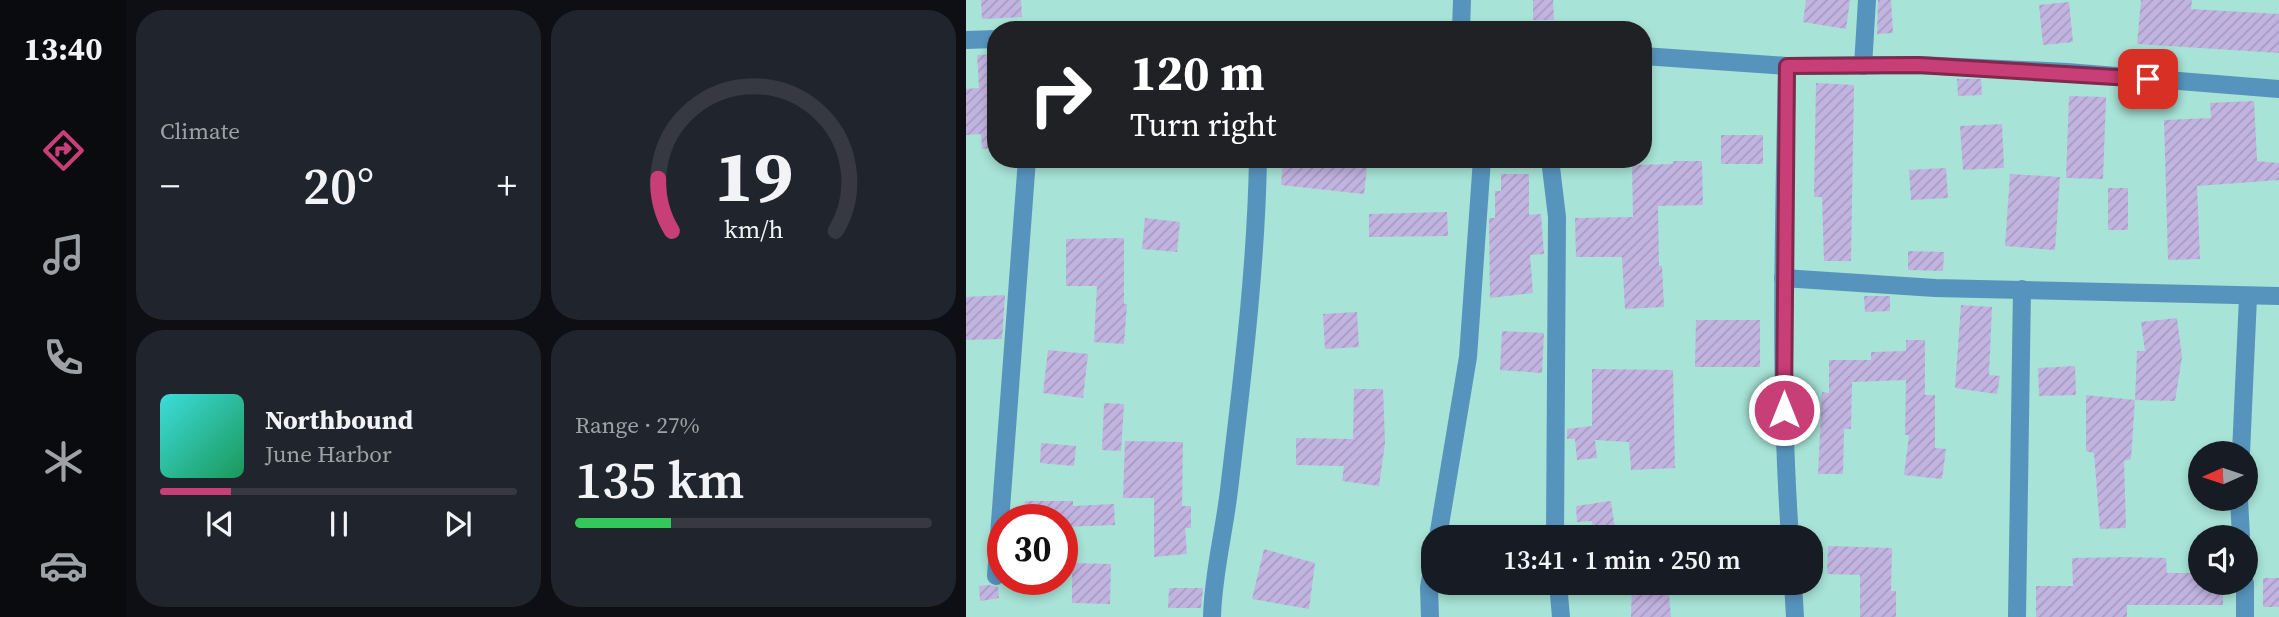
<!DOCTYPE html>
<html lang="en">
<head>
<meta charset="utf-8">
<style>
	body { margin:0; font-family:"Source Serif 4",serif; background:#20242c; color:#f1f3f6; height:100vh; display:flex; flex-direction:column; font-size:26px; white-space:nowrap }
	* { box-sizing:border-box; margin:0 }
	p { font-size:23px; color:#9ea1a6 }
	.icon { flex:none; width:38px; height:38px; fill:none; stroke:currentColor; stroke-width:2; stroke-linecap:round; stroke-linejoin:round }
	.map { position:relative; flex:1; overflow:hidden }
	.drawer { display:flex; flex-direction:column; gap:10px; padding:10px; background:#0d0f14; width:840px }
	.drawer>* { flex:none }
	.guide { position:absolute; left:21px; top:21px; width:665px; height:147px; border-radius:28px; box-shadow:0 4px 10px #0003; background:#202124; color:#fff; overflow:hidden }
	.needle { width:46px; rotate:267deg }
	.tools { position:absolute; left:1222px; top:441px; display:grid; gap:14px }
	.tools a { display:grid; place-items:center; width:70px; height:70px; border-radius:50%; background:#171b24; box-shadow:0 4px 10px #0003; font-size:35px }
	.speed { position:absolute; left:21px; top:504px; display:flex; gap:14px; font-size:35px; font-weight:700; text-align:center }
	.speed>* { display:grid; place-content:center; width:91px; height:91px; border-radius:50%; background:#171b24; box-shadow:0 4px 10px #0003; line-height:1 }
	.speed .limit { border:10px solid #d22; background:#fff; color:#111 }
	.pin { position:absolute; display:grid; place-items:center; width:60px; height:60px; color:#fff; margin:-30px; border-radius:14px; box-shadow:0 4px 10px #0006 }
	.me { position:absolute; width:77px; margin:-38px; rotate:0deg; stroke-linejoin:round; filter:drop-shadow(0 0 5px #0008) }
	.turn { display:flex; align-items:center; gap:24px; height:147px; padding:0 28px; font-size:32px }
	.turn .icon { width:91px; height:91px; stroke-width:2.5 }
	.turn b { display:block; font-size:49px; line-height:60px }
	.big { font-size:52px; font-weight:600; line-height:1.1 }
	.drawer .widget { flex:1; display:flex; flex-direction:column; justify-content:center; gap:10px; min-width:0; padding:0 24px; border-radius:28px; background:#20242c }
	.drawer .dial { align-items:center; gap:0 }
	.dial svg { height:182px; overflow:visible; fill:none; stroke:#363941; stroke-width:7; stroke-linecap:round; text-anchor:middle }
	.dial text { fill:#f1f3f6; stroke:none }
	.song { display:flex; align-items:center; gap:21px }
	.cover { width:84px; height:84px; border-radius:10px; background:linear-gradient(135deg,hsl(180 70% 55%),hsl(150 70% 35%)) }
	.played { height:7px; border-radius:4px; background:linear-gradient(90deg,#c83e76 20%,#363941 20%) }
	.keys { display:flex; justify-content:space-around; direction:ltr }
	.heat { display:flex; justify-content:space-between; align-items:center; font-size:38px; direction:ltr }
	.charge { height:10px; border-radius:5px; background:linear-gradient(90deg,#34c759 27%,#363941 0) }
	.drawer .tiles { flex:1; display:grid; gap:10px; grid-template-columns:repeat(2,1fr) }
	.trip { position:absolute; left:455px; top:525px; width:402px; height:70px; border-radius:28px; background:#171b24; box-shadow:0 4px 10px #0003; font-weight:600; line-height:70px; text-align:center }
	main { display:flex; flex:1; min-height:0 }
	.tab-bar { display:flex; flex-direction:column; width:126px; justify-content:space-around; align-items:center; background:#090b0e; color:#9ea1a6 }
	.tab-bar .icon { width:49px; height:49px }
	.tab-bar .on { color:#c83e76 }
	.tab-bar b { font-size:32px; color:#f1f3f6 }
	.map>svg:first-child { display:block }
	.building { fill:url(#building-hatch) }
	.lines { fill:none; stroke-linecap:round; stroke-linejoin:round }
	.street { stroke:#5794bd; stroke-width:18 }
	.route-casing { stroke:#82284d; stroke-width:18 }
	.route { stroke:#c83e76; stroke-width:12 }
</style>
</head>
<body>
<main>
<nav class="tab-bar">
<b>13:40</b>
<svg class="icon on" aria-label="directions" viewBox="0 0 24 24"><path d="M12 3l9 9-9 9-9-9zM9 14v-3h6M13 9l2 2-2 2"/></svg>
<svg class="icon" aria-label="music" viewBox="0 0 24 24"><path d="M9 18V5l10-2v13"/><circle cx="6" cy="18" r="3"/><circle cx="16" cy="16" r="3"/></svg>
<svg class="icon" aria-label="phone" viewBox="0 0 24 24"><path d="M5 4h4l2 5-3 2q2 4 5 5l2-3 5 2v4C11 20 4 13 5 4z"/></svg>
<svg class="icon" aria-label="climate" viewBox="0 0 24 24"><path d="M12 3v18M4 7l16 10M4 17L20 7"/></svg>
<svg class="icon" aria-label="car" viewBox="0 0 24 24"><path d="M5 17H2v-5l4-1 3-4h7l3 4 3 1v5h-3M9 17h6M6 11h13"/><circle cx="7" cy="17" r="2"/><circle cx="17" cy="17" r="2"/></svg>
</nav>
<section class="drawer">
<div class="tiles">
<div class="widget"><p>Climate</p>
<div class="heat"><a>−</a><b class="big">20°</b><a>+</a></div>
</div>
<div class="widget dial"><svg viewBox="0 0 100 80">
<path d="M14 69A42 42 0 1 1 86 69"/>
<path d="M14 69A42 42 0 0 1 8 46" stroke="#c83e76"/>
<text x="50" y="56" font-size="32" font-weight="700">19</text>
<text x="50" y="72" font-size="11">km/h</text>
</svg></div>
<div class="widget">
<div class="song"><i class="cover"></i><div><b>Northbound</b><p>June Harbor</p></div></div>
<div class="played"></div>
<div class="keys"><svg class="icon" aria-label="previous" viewBox="0 0 24 24"><path d="M18 5L8 12l10 7zM5 5v14"/></svg><svg class="icon" aria-label="pause" viewBox="0 0 24 24"><path d="M8 5v14M16 5v14"/></svg><svg class="icon" aria-label="next" viewBox="0 0 24 24"><path d="M6 5l10 7-10 7zM19 5v14"/></svg></div>
</div>
<div class="widget"><p>Range · 27%</p><b class="big">135 km</b><div class="charge"></div></div>
</div>
</section>
<div class="map">
<svg width="1313" height="617" viewBox="0 0 1313 617">
	<defs>
		<pattern id="building-hatch" width="6" height="6" patternUnits="userSpaceOnUse" patternTransform="scale(1.75)"><rect width="6" height="6" fill="#c2b4e1"/><path d="M-1 1l2-2M0 6l6-6M5 7l2-2" fill="none" stroke="#a69bc1"/></pattern>
	</defs>
	<rect width="100%" height="100%" fill="#a7e3d6"/>
	<!-- building -->
	<g class="building">
		<path d="M15 0H55L56 17 16 19Z"/>
		<path d="M567 0H587L588 20H567Z"/>
		<path d="M840 0H884L880 29 837 22Z"/>
		<path d="M912 0H925L927 33 911 34Z"/>
		<path d="M1175 0H1226L1225 9 1313 14V53L1171 44Z"/>
		<path d="M1103 2 1107 42 1077 45 1073 5Z"/>
		<path d="M30 54V148L16 149 15 134 0 135V89L13 88 11 55Z"/>
		<path d="M991 79H1015L1016 95 992 96Z"/>
		<path d="M850 83 888 85 885 261H858L856 197H848Z"/>
		<path d="M1103 96 1140 97 1137 179 1100 178Z"/>
		<path d="M1288 101 1291 161 1313 163V180L1231 186 1234 259 1202 260 1198 120 1245 118 1244 103Z"/>
		<path d="M1036 124 1038 168 997 170 994 126Z"/>
		<rect x="755" y="135" width="42" height="29"/>
		<path d="M317 159H402L398 194 315 185Z"/>
		<path d="M707 161H736L737 205 692 206 693 266H696L698 307 659 309 656 257H610L609 218 667 217 666 165 707 164Z"/>
		<path d="M980 168 982 198 945 200 943 170Z"/>
		<path d="M535 174H563V215L575 214 578 254 564 255 567 293 524 298 523 218H529V191H535Z"/>
		<path d="M1044 174 1094 177 1089 250 1039 246Z"/>
		<rect x="1142" y="188" width="20" height="42"/>
		<path d="M481 212 482 236 403 237V214Z"/>
		<path d="M179 218 214 222 211 252 176 249Z"/>
		<path d="M158 238V304H161L158 344 128 342 131 286H100V239Z"/>
		<path d="M942 251 978 252 977 271 942 270Z"/>
		<path d="M39 295 36 339 0 340V297Z"/>
		<path d="M898 296H924V311L899 312Z"/>
		<path d="M995 305 1026 307 1023 375 1034 376 1031 394 989 388Z"/>
		<path d="M391 312 393 347 359 349 357 314Z"/>
		<path d="M1211 318 1216 357 1209 401 1169 400 1171 351H1179L1175 322Z"/>
		<path d="M730 320H794V367H729Z"/>
		<path d="M536 331 578 333 576 373 534 370Z"/>
		<path d="M940 340H959V395H969V448L980 449 976 479 938 475 943 435H939L940 380 886 382 885 429H878L877 474H852L856 392 863 393V360H905V352L940 351Z"/>
		<path d="M82 350 122 354 117 398 77 393Z"/>
		<path d="M1109 366 1110 395 1073 396 1072 368Z"/>
		<path d="M626 369 707 370 709 468 665 470 663 442 629 440 631 458 611 460 609 439H601V429L626 426Z"/>
		<path d="M388 389H417L419 443 413 486 376 481 378 466 330 465V438L387 439Z"/>
		<path d="M1120 395 1169 400 1165 459 1158 461 1160 528 1134 529 1128 453 1120 451Z"/>
		<path d="M138 403 158 404 155 451 136 450Z"/>
		<path d="M159 441 217 442 216 506H225V528H219L221 554 188 557V498H157Z"/>
		<path d="M75 443 110 446 108 466 74 463Z"/>
		<path d="M59 501H107V506L148 504 149 525 96 527V520H59Z"/>
		<path d="M645 501 650 537H628L626 521 611 522 610 506Z"/>
		<path d="M862 546 926 548 925 591H930V617H894V575L861 574Z"/>
		<path d="M298 549 349 563 343 609 286 599Z"/>
		<path d="M1160 557 1200 558 1201 573H1234V583H1257V605H1161V617H1070V586H1107L1106 558Z"/>
		<path d="M106 563 145 564 144 604 106 603Z"/>
		<rect x="1297" y="578" width="16" height="29"/>
		<path d="M666 583H702L705 617H665Z"/>
		<path d="M23 585 32 587 33 598 14 601 13 586Z"/>
		<path d="M203 588H237L235 608H202Z"/>
	</g>
	<g class="lines">
		<!-- street -->
		<g class="street">
			<path d="M495 30 496 0"/>
			<path d="M0 40 30 39"/>
			<path d="M677 56 821 66 952 65 1101 72 1313 89"/>
			<path d="M821 66C818 223 813 380 824 537"/>
			<path d="M897 66 901 0"/>
			<path d="M584 159 591 217 589 537"/>
			<path d="M817 278 969 288 1313 296"/>
			<path d="M1275 453 1282 297"/>
			<path d="M1273 499 1275 537"/>
			<path d="M472 537 502 357 516 159"/>
			<path d="M30 576 61 159"/>
			<path d="M592 583 595 617"/>
			<path d="M827 583 829 617"/>
			<path d="M246 617C247 574 258 533 263 490 276 380 290 270 292 159"/>
			<path d="M464 617 463 588 467 564"/>
			<path d="M1051 617 1056 289"/>
			<path d="M1279 617V583"/>
		</g>
	</g>
	<g class="lines">
		<defs>
			<path id="route" d="M818 410 821 66 952 65 1182 79"/>
		</defs>
		<!-- route casing -->
		<use href="#route" class="route-casing"/>
		<!-- route -->
		<use href="#route" class="route"/>
	</g>
</svg>
<div class="tools">
<a><svg class="needle" viewBox="-14 -14 28 28"><path d="M0-13l5 13h-10z" fill="#e53935"/><path d="M0 13l5-13h-10z" fill="#9ea1a6"/></svg></a>
<a><svg class="icon" aria-label="sound" viewBox="0 0 24 24"><path d="M4 9h4l5-4v14l-5-4H4zM17 9q2 3 0 6"/></svg></a>
</div>
<div class="speed"><div class="limit">30</div></div>
<div class="pin" style="left:1182px;top:79px;background:#d93025"><svg class="icon" aria-label="arrive" viewBox="0 0 24 24"><path d="M6 21V4h12l-3 4 3 4H6"/></svg></div>
<svg class="me" style="left:818px;top:410px" viewBox="-20 -20 40 40"><circle r="17" fill="#c83e76" stroke="#fff" stroke-width="3"/><path d="M0-11L8 9 0 5-8 9z" fill="#fff"/></svg>
<div class="trip">13:41 · 1 min · 250 m</div>
<div class="guide">
<div class="turn"><svg class="icon" aria-label="right" viewBox="0 0 24 24"><path d="M7 20v-9h11M14 6l5 5-5 5"/></svg><div><b>120 m</b>Turn right</div></div>
</div>
</div>
</main>
</body>
</html>
